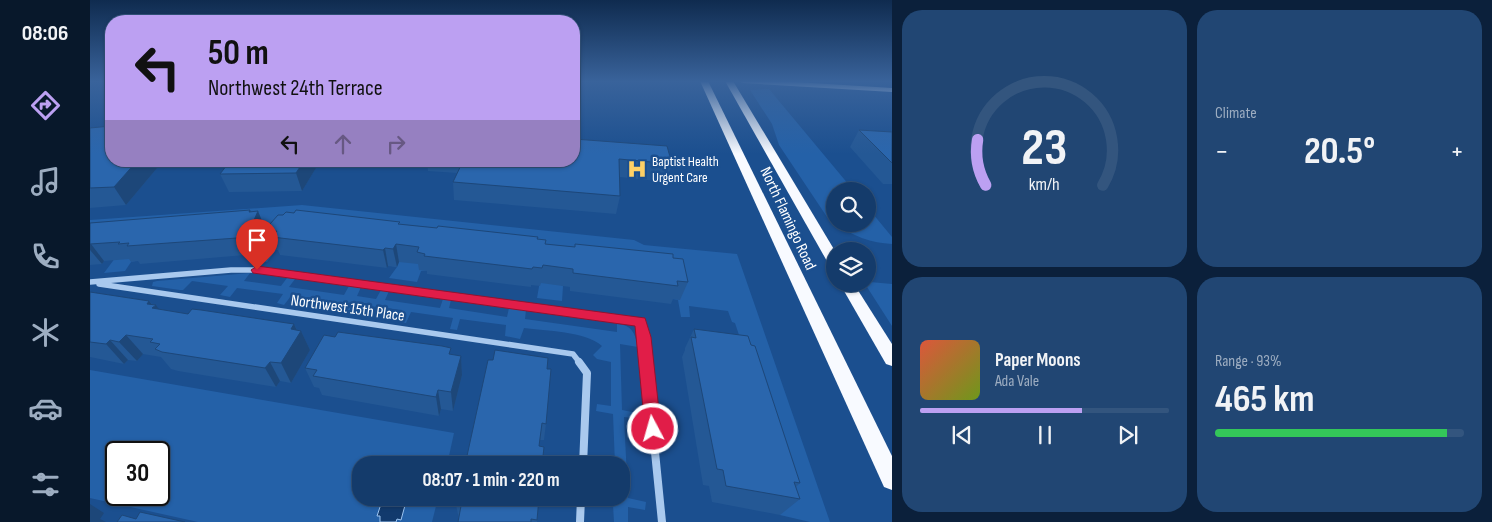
<!DOCTYPE html>
<html lang="en">
<head>
<meta charset="utf-8">
<style>
	body { margin:0; font-family:"Sofia Sans Condensed",sans-serif; background:#214673; color:#f1f3f6; height:100vh; display:flex; flex-direction:column; font-size:19px; white-space:nowrap }
	* { box-sizing:border-box; margin:0 }
	p { font-size:16px; color:#9dadc1 }
	.icon { flex:none; width:28px; height:28px; fill:none; stroke:currentColor; stroke-width:2; stroke-linecap:round; stroke-linejoin:round }
	.map { position:relative; flex:1; overflow:hidden }
	.details { display:flex; flex-direction:column; gap:10px; padding:10px; background:#0b203b; width:600px }
	.details>* { flex:none }
	.guide { position:absolute; left:15px; top:15px; width:475px; height:152px; border-radius:20px; box-shadow:0 1px 4px #0004,0 0 0 1px #33557e; background:#bca0f2; color:#111; overflow:hidden }
	.fabs { position:absolute; left:736px; top:182px; display:grid; gap:10px }
	.fabs a { display:grid; place-items:center; width:50px; height:50px; border-radius:50%; background:#143b6b; box-shadow:0 1px 4px #0004,0 0 0 1px #33557e; font-size:25px }
	.speed { position:absolute; left:15px; top:441px; display:flex; gap:10px; font-size:25px; font-weight:700; text-align:center }
	.speed>* { display:grid; place-content:center; width:65px; height:65px; border-radius:50%; background:#143b6b; box-shadow:0 1px 4px #0004,0 0 0 1px #33557e; line-height:1 }
	.speed .limit { border:2px solid #111; border-radius:8px; background:#fff; color:#111 }
	.pin { position:absolute; display:grid; place-items:center; width:42px; height:42px; color:#fff; margin:-51px -21px; border-radius:50% 50% 50% 0; rotate:-45deg; box-shadow:0 0 5px #0007 }
	.pin .icon { rotate:45deg }
	.me { position:absolute; width:55px; margin:-28px; rotate:354deg; stroke-linejoin:round; filter:drop-shadow(0 0 4px #0008) }
	.turn { display:flex; align-items:center; gap:18px; height:105px; padding:0 20px; font-size:22px }
	.turn .icon { width:65px; height:65px; stroke-width:2.5 }
	.turn b { display:block; font-size:35px; line-height:42px }
	.lanes { display:flex; align-items:center; height:48px; padding:0 20px; background:#0003; justify-content:center; gap:25px; direction:ltr }
	.lanes .off { opacity:.35 }
	.big { font-size:38px; font-weight:700; line-height:1.1 }
	.details .widget { flex:1; display:flex; flex-direction:column; justify-content:center; gap:8px; min-width:0; padding:0 18px; border-radius:20px; background:#214673 }
	.details .dial { align-items:center; gap:0 }
	.dial svg { height:130px; overflow:visible; fill:none; stroke:#33557e; stroke-width:7; stroke-linecap:round; text-anchor:middle }
	.dial text { fill:#f1f3f6; stroke:none }
	.song { display:flex; align-items:center; gap:15px }
	.cover { width:60px; height:60px; border-radius:8px; background:linear-gradient(135deg,hsl(10 70% 55%),hsl(80 70% 35%)) }
	.played { height:5px; border-radius:2px; background:linear-gradient(90deg,#bca0f2 65%,#33557e 65%) }
	.keys { display:flex; justify-content:space-around; direction:ltr }
	.heat { display:flex; justify-content:space-between; align-items:center; font-size:28px; direction:ltr }
	.charge { height:8px; border-radius:4px; background:linear-gradient(90deg,#34c759 93%,#33557e 0) }
	.details .tiles { flex:1; display:grid; gap:10px; grid-template-columns:repeat(2,1fr) }
	.trip { position:absolute; left:262px; top:456px; width:278px; height:50px; border-radius:20px; background:#143b6b; box-shadow:0 1px 4px #0004,0 0 0 1px #33557e; font-weight:700; line-height:50px; text-align:center }
	main { display:flex; flex:1; min-height:0 }
	.tabs { display:flex; flex-direction:column; width:90px; justify-content:space-around; align-items:center; background:#08182b; color:#9dadc1 }
	.tabs .icon { width:35px; height:35px }
	.tabs .current { color:#bca0f2 }
	.tabs b { font-size:22px; color:#f1f3f6 }
	.map>svg:first-child { display:block }
	.green { fill:#2461a8; fill-rule:evenodd }
	.water { fill:#123a6d; stroke:#9cc4f0 }
	.lines { fill:none; stroke-linecap:round; stroke-linejoin:round }
	.minor-far1 { stroke:#a9c9ee; stroke-width:5.5 }
	.minor { stroke:#a9c9ee; stroke-width:8 }
	.trunk { fill:#f8faff; fill-rule:evenodd }
	.wall { fill:#245895 }
	.shaded-wall { fill:#1d4779 }
	.building { fill:#2a66ad; stroke:#1d4779 }
	.route { fill:#e11d48; stroke:#92132f }
	.labels { text-anchor:middle; stroke-width:5; stroke-linejoin:round; paint-order:stroke }
	.far-poi-label { font-size:14px; fill:#fff; stroke:#1b4f8f; text-anchor:start }
	.street-label { font-size:16px; fill:#fff; stroke:#1b4f8f }
</style>
</head>
<body>
<main>
<nav class="tabs">
<b>08:06</b>
<svg class="icon current" aria-label="directions" viewBox="0 0 24 24"><path d="M12 3l9 9-9 9-9-9zM9 14v-3h6M13 9l2 2-2 2"/></svg>
<svg class="icon" aria-label="music" viewBox="0 0 24 24"><path d="M9 18V5l10-2v13"/><circle cx="6" cy="18" r="3"/><circle cx="16" cy="16" r="3"/></svg>
<svg class="icon" aria-label="phone" viewBox="0 0 24 24"><path d="M5 4h4l2 5-3 2q2 4 5 5l2-3 5 2v4C11 20 4 13 5 4z"/></svg>
<svg class="icon" aria-label="climate" viewBox="0 0 24 24"><path d="M12 3v18M4 7l16 10M4 17L20 7"/></svg>
<svg class="icon" aria-label="car" viewBox="0 0 24 24"><path d="M5 17H2v-5l4-1 3-4h7l3 4 3 1v5h-3M9 17h6M6 11h13"/><circle cx="7" cy="17" r="2"/><circle cx="17" cy="17" r="2"/></svg>
<svg class="icon" aria-label="filters" viewBox="0 0 24 24"><path d="M4 7h16M4 17h16"/><circle cx="9" cy="7" r="2"/><circle cx="15" cy="17" r="2"/></svg>
</nav>
<div class="map">
<svg width="802" height="522" viewBox="0 0 802 522">
	<rect width="100%" height="100%" fill="#1b4f8f"/>
	<!-- green -->
	<g class="green">
		<path d="M679 89 764 191H745V223L737 217 689 145 682 124 660 90Z"/>
		<path d="M212 205 544 240 554 245 647 254 740 522H720L690 515 650 338 645 323 642 322 638 311 599 306 600 317H591L588 300H590L471 285 473 286 472 301 447 298 454 258 331 271 327 282 299 278 307 267 188 247 177 262 171 261 173 257H166L164 261H160L175 229 41 262 35 271 14 273 37 242 0 241V220Z"/>
		<path d="M778 208 802 237V244C782 243 762 236 746 224H778Z"/>
		<path d="M160 273 154 281 191 286 197 278 205 279 199 287 254 295 259 286 271 287 267 296 286 299 291 290 299 291 295 300 350 308 353 299 361 300 359 308 417 317 419 308 436 310 435 319 527 332V324C542 325 545 333 548 347L530 344 532 410 552 414 551 419 534 417 538 498 556 502 555 510 538 507V522H524L523 505 505 502 503 498H531V465H525L523 414 506 411 507 404 521 406V362L507 359 503 355 512 346C495 331 456 331 434 328L430 339 415 336 416 325 370 319 367 330 360 329 363 318 321 312 316 323 308 321 312 310 270 305 265 315 250 313 255 304 201 296 194 305 187 303 193 294 147 288 140 297 130 295 138 286 102 281 93 290H90L62 286 63 282 67 281Z"/>
		<path d="M780 282 802 284V326L777 287Z"/>
		<path d="M0 370 364 433 357 465H271V498H348L342 522H108L0 498ZM26 452H69V495H26Z"/>
	</g>
	<!-- water -->
	<path class="water" d="M293 498H317L311 520 307 519 306 522H290V516H287Z"/>
	<g class="lines">
		<!-- minor-far1 -->
		<g class="minor-far1">
			<path d="M0 282 141 270H167L551 322 557 363"/>
			<path d="M9 284 483 354 490 363"/>
		</g>
		<!-- minor -->
		<g class="minor">
			<path d="M489 362 497 373 493 465"/>
			<path d="M556 362 572 522"/>
			<path d="M490 522 491 498"/>
		</g>
		<!-- trunk -->
		<g class="trunk">
			<path d="M610 81H618L802 456V490L794 487Z"/>
			<path d="M635 81H643L745 251V268L740 266 738 263Z"/>
			<path d="M649 81H689L802 88V92L653 83Z"/>
			<path d="M750 284H764L802 344V366L796 364Z"/>
		</g>
	</g>
	<!-- wall -->
	<g class="wall">
		<path d="M0 128 21 161H73L36 205 0 208Z"/>
		<path d="M769 130 802 132V184H793L760 147Z"/>
		<path d="M484 139 582 164 576 182 530 177V196L526 214 364 200 363 182 367 173 338 171 337 162 314 161H484Z"/>
		<path d="M140 161H278L277 162 229 163 212 191 139 192 130 174Z"/>
		<path d="M161 212 175 228V229L310 224 448 239 456 244 583 258 598 282 590 300 583 299 581 304 480 291V287L451 283 450 286 441 285V287L337 274V271L329 270 328 264 309 262 307 267 298 266 297 268 190 255 188 250H180L173 234 166 252H157L155 255 50 264 48 261 41 262 39 259 14 261 12 264 0 265V223Z"/>
		<path d="M0 292 59 301 62 304 66 305 69 310 98 314 204 324 207 330 211 331 220 350 201 383 190 381 186 387 88 371 81 369 71 357 53 354 47 361 38 360 34 364 0 357Z"/>
		<path d="M604 329 710 483 706 487 710 499 690 515 622 502 619 486 613 485 592 357 595 350V348Z"/>
		<path d="M361 354 371 356 372 375 363 411 351 409 349 416 232 395 229 388 224 387 215 368Z"/>
		<path d="M457 369 456 424 454 440H450L449 446 375 465Z"/>
		<path d="M449 498 447 522H368L369 519 366 505Z"/>
	</g>
	<!-- shaded-wall -->
	<g class="shaded-wall">
		<path d="M47 161H73L36 205 24 187Z"/>
		<path d="M214 161H229V163L212 191 206 173Z"/>
		<path d="M160 210 164 220 168 211 175 228 173 232 172 233 173 234 166 252 158 234 159 212Z"/>
		<path d="M148 235 157 252 155 255 147 238Z"/>
		<path d="M0 244H1L14 261 12 264 0 250Z"/>
		<path d="M306 244 309 262 307 267 303 249Z"/>
		<path d="M295 248 298 266 297 268 293 250Z"/>
		<path d="M59 301 64 307 66 305 80 325 57 304Z"/>
		<path d="M204 324 209 335 211 331 220 350 201 383 191 363 201 329Z"/>
		<path d="M36 335 53 354 47 361 29 342Z"/>
		<path d="M20 340 38 360 34 364 16 344Z"/>
		<path d="M371 356 372 375 363 411 361 392Z"/>
		<path d="M180 362 190 381 186 387 175 368Z"/>
		<path d="M348 390 351 409 349 416 346 397Z"/>
		<path d="M0 504 14 513 10 519 16 522H0Z"/>
	</g>
	<!-- building -->
	<g class="building">
		<path d="M21 126V161H47L24 187 0 188V128Z"/>
		<path d="M769 130 802 132V163Z"/>
		<path d="M484 139 577 146 582 164 529 159 530 196 363 182 373 161H484Z"/>
		<path d="M140 161H214L206 173 130 174Z"/>
		<path d="M160 210 159 212 168 211 158 234 148 235 147 238 37 246 39 243 28 244 30 242 0 244V223Z"/>
		<path d="M206 210 310 222 308 224 347 228 348 226 448 237 447 239 456 240 455 244 485 247V244L583 254V258L593 259 598 282 587 281 588 286 483 273V269L453 265 452 268 443 267 442 269 334 256 335 254 327 252 329 247 306 244 303 249 295 248 293 250 182 237 187 231 172 233 188 215H193L196 212 204 213Z"/>
		<path d="M0 292 59 301 57 304 66 305 62 308 98 314 102 309 111 310 197 323 204 324 201 329 211 331 191 363 180 362 175 368 72 352 65 349 70 344 60 342 63 339 36 335 29 342 20 340 16 344 0 342Z"/>
		<path d="M604 329 658 336 661 345 665 346 710 483 704 482 710 499 636 486 633 470 627 469 601 337 606 338Z"/>
		<path d="M248 332 352 346 361 348 359 354 371 356 361 392 348 390 346 397 223 376 227 370 215 368 234 335 245 337Z"/>
		<path d="M405 350 458 358 457 369H461L456 424 452 423 449 446 454 447 452 465H375L398 360H403Z"/>
		<path d="M368 498H449L447 520 441 519V522H368L371 506 366 505Z"/>
		<path d="M50 512 95 522H27L32 515 46 519Z"/>
	</g>
	<!-- sky -->
	<linearGradient id="sky" x2="0" y2="1"><stop stop-color="#0f2b4f"/><stop offset="0.53" stop-color="#39639b"/><stop offset="1" stop-color="#39639b" stop-opacity="0"/></linearGradient>
	<rect width="802" height="154" fill="url(#sky)"/>
	<!-- route -->
	<path class="route" d="M167 266 555 318 561 337 571 429 569 435 563 437 558 435 555 429 545 326 163 273 161 270Z"/>
	<!-- icons -->
	<defs>
		<symbol id="hospital-bare" viewBox="-9 -9 18 18"><path d="M-5-5h3v3.5h4V-5h3V5h-3V1.5h-4V5h-3Z" fill="#ffd166" stroke="#1b4f8f" stroke-width="2.5" paint-order="stroke"/></symbol>
	</defs>
	<g fill-rule="evenodd">
		<use href="#hospital-bare" x="533" y="155" width="28" height="28"/>
	</g>
	<g class="labels">
		<!-- far-poi labels -->
		<g class="far-poi-label">
			<text x="562" y="166">Baptist Health<tspan x="562" dy="16">Urgent Care</tspan></text>
		</g>
		<!-- street labels -->
		<g class="street-label">
			<text transform="translate(699 218) rotate(65)" y="6">North Flamingo Road</text>
			<text transform="translate(258 307) rotate(8)" y="6">Northwest 15th Place</text>
		</g>
	</g>
</svg>
<div class="fabs">
<a><svg class="icon" aria-label="search" viewBox="0 0 24 24"><circle cx="10" cy="10" r="6"/><path d="M15 15l6 6"/></svg></a>
<a><svg class="icon" aria-label="layers" viewBox="0 0 24 24"><path d="M12 4l9 5-9 5-9-5zM3 14l9 5 9-5"/></svg></a>
</div>
<div class="speed"><div class="limit">30</div></div>
<div class="pin" style="left:167px;top:270px;background:#d93025"><svg class="icon" aria-label="arrive" viewBox="0 0 24 24"><path d="M6 21V4h12l-3 4 3 4H6"/></svg></div>
<svg class="me" style="left:563px;top:429px" viewBox="-20 -20 40 40"><circle r="17" fill="#e11d48" stroke="#fff" stroke-width="3"/><path d="M0-11L8 9 0 5-8 9z" fill="#fff"/></svg>
<div class="trip">08:07 · 1 min · 220 m</div>
<div class="guide">
<div class="turn"><svg class="icon" aria-label="left" viewBox="0 0 24 24"><path d="M17 20v-9H6M10 6l-5 5 5 5"/></svg><div><b>50 m</b>Northwest 24th Terrace</div></div>
<div class="lanes"><svg class="icon" aria-label="left" viewBox="0 0 24 24"><path d="M17 20v-9H6M10 6l-5 5 5 5"/></svg><svg class="icon off" aria-label="ahead" viewBox="0 0 24 24"><path d="M12 20V5M6 11l6-6 6 6"/></svg><svg class="icon off" aria-label="right" viewBox="0 0 24 24"><path d="M7 20v-9h11M14 6l5 5-5 5"/></svg></div>
</div>
</div>
<section class="details">
<div class="tiles">
<div class="widget dial"><svg viewBox="0 0 100 80">
<path d="M14 69A42 42 0 1 1 86 69"/>
<path d="M14 69A42 42 0 0 1 9 41" stroke="#bca0f2"/>
<text x="50" y="56" font-size="32" font-weight="700">23</text>
<text x="50" y="72" font-size="11">km/h</text>
</svg></div>
<div class="widget"><p>Climate</p>
<div class="heat"><a>−</a><b class="big">20.5°</b><a>+</a></div>
</div>
<div class="widget">
<div class="song"><i class="cover"></i><div><b>Paper Moons</b><p>Ada Vale</p></div></div>
<div class="played"></div>
<div class="keys"><svg class="icon" aria-label="previous" viewBox="0 0 24 24"><path d="M18 5L8 12l10 7zM5 5v14"/></svg><svg class="icon" aria-label="pause" viewBox="0 0 24 24"><path d="M8 5v14M16 5v14"/></svg><svg class="icon" aria-label="next" viewBox="0 0 24 24"><path d="M6 5l10 7-10 7zM19 5v14"/></svg></div>
</div>
<div class="widget"><p>Range · 93%</p><b class="big">465 km</b><div class="charge"></div></div>
</div>
</section>
</main>
</body>
</html>
